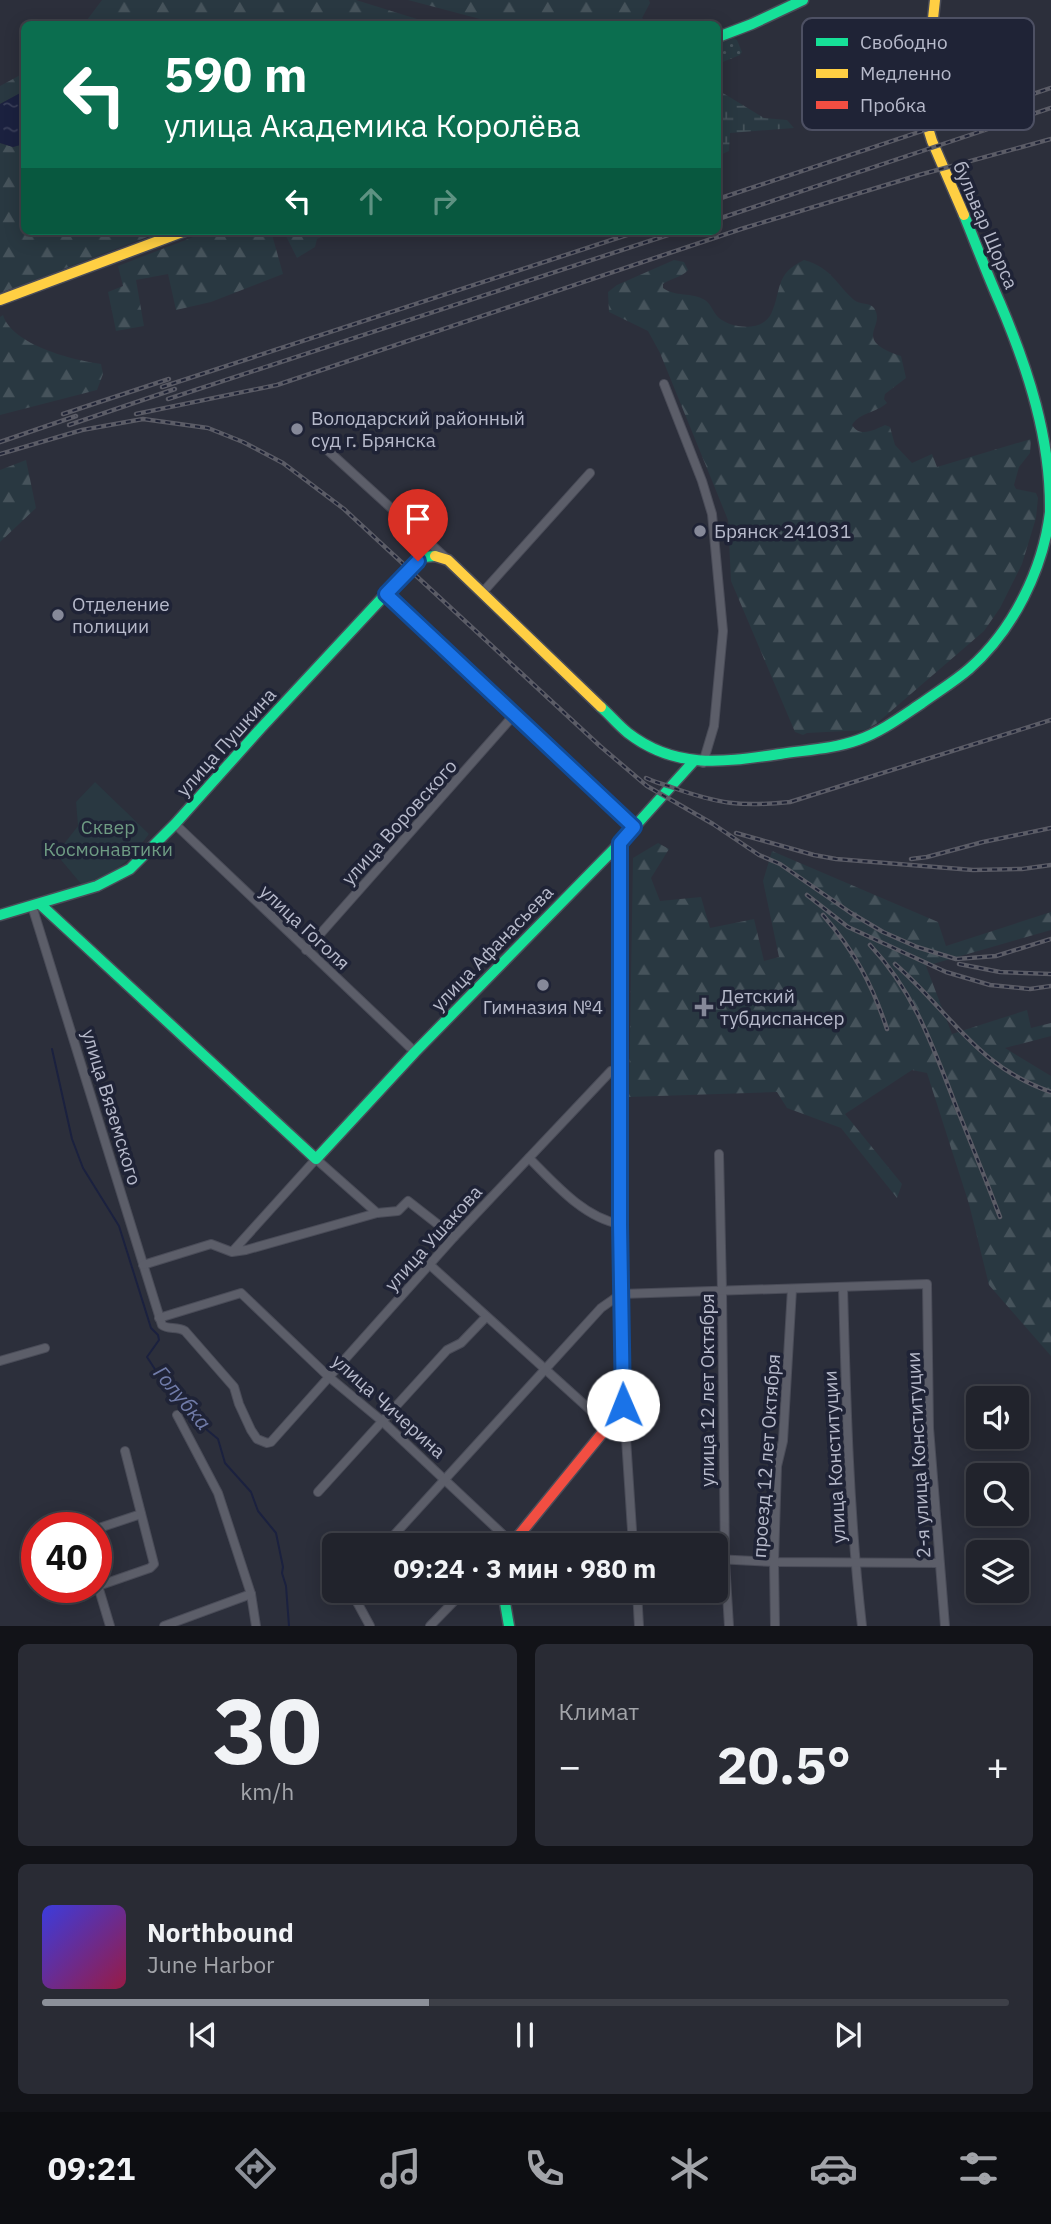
<!DOCTYPE html>
<html lang="ru">
<head>
<meta charset="utf-8">
<style>
	body { margin:0; font-family:"IBM Plex Sans",sans-serif; background:#292b34; color:#f1f3f6; height:100vh; display:flex; flex-direction:column; font-size:26px; white-space:nowrap }
	* { box-sizing:border-box; margin:0 }
	p { font-size:23px; color:#a2a4a9 }
	.icon { flex:none; width:38px; height:38px; fill:none; stroke:currentColor; stroke-width:2; stroke-linecap:round; stroke-linejoin:round }
	.map { position:relative; height:1626px; overflow:hidden }
	.panel { display:flex; flex-direction:column; gap:18px; padding:18px; background:#121318; flex:1 }
	.panel>* { flex:none }
	.hud { position:absolute; left:21px; top:21px; width:700px; height:214px; border-radius:10px; box-shadow:0 4px 18px #0003,0 0 0 2px #3e4048; background:#0b6e4f; color:#fff; overflow:hidden }
	.controls { position:absolute; left:966px; top:1386px; display:grid; gap:14px }
	.controls a { display:grid; place-items:center; width:63px; height:63px; border-radius:10px; background:#21232c; box-shadow:0 4px 18px #0003,0 0 0 2px #3e4048; font-size:35px }
	.speed { position:absolute; left:21px; top:1512px; display:flex; gap:14px; font-size:35px; font-weight:700; text-align:center }
	.speed>* { display:grid; place-content:center; width:91px; height:91px; border-radius:50%; background:#21232c; box-shadow:0 4px 18px #0003,0 0 0 2px #3e4048; line-height:1 }
	.speed .limit { border:10px solid #d22; background:#fff; color:#111 }
	.pin { position:absolute; display:grid; place-items:center; width:60px; height:60px; color:#fff; margin:-72px -30px; border-radius:50% 50% 50% 0; rotate:-45deg; box-shadow:0 0 7px #0007 }
	.pin .icon { rotate:45deg }
	.me { position:absolute; width:77px; margin:-38px; rotate:359deg; stroke-linejoin:round; filter:drop-shadow(0 0 5px #0008) }
	.turn { display:flex; align-items:center; gap:24px; height:147px; padding:0 28px; font-size:32px }
	.turn .icon { width:91px; height:91px; stroke-width:2.5 }
	.turn b { display:block; font-size:49px; line-height:60px }
	.lanes { display:flex; align-items:center; height:66px; padding:0 28px; background:#0003; justify-content:center; gap:35px; direction:ltr }
	.lanes .off { opacity:.35 }
	.big { font-size:52px; font-weight:700; line-height:1.1 }
	.panel .card { flex:1; display:flex; flex-direction:column; justify-content:center; gap:10px; min-width:0; padding:0 24px; border-radius:10px; background:#292b34 }
	.panel .dial { align-items:center; gap:0 }
	.dial b { font-size:91px; line-height:1 }
	.song { display:flex; align-items:center; gap:21px }
	.cover { width:84px; height:84px; border-radius:10px; background:linear-gradient(135deg,hsl(240 70% 55%),hsl(340 70% 35%)) }
	.played { height:7px; border-radius:4px; background:linear-gradient(90deg,#8c9099 40%,#3e4048 40%) }
	.keys { display:flex; justify-content:space-around; direction:ltr }
	.heat { display:flex; justify-content:space-between; align-items:center; font-size:38px; direction:ltr }
	.panel .tiles { flex:1; display:grid; gap:18px; grid-template-columns:1fr 1fr }
	.card:last-child { grid-column:span 2 }
	.trip { position:absolute; left:322px; top:1533px; width:406px; height:70px; border-radius:10px; background:#21232c; box-shadow:0 4px 18px #0003,0 0 0 2px #3e4048; font-weight:700; line-height:70px; text-align:center }
	.tabs { display:flex; height:112px; justify-content:space-around; align-items:center; background:#0d0e12; color:#a2a4a9 }
	.tabs .icon { width:49px; height:49px }
	.tabs .on { color:#8c9099 }
	.tabs b { font-size:32px; color:#f1f3f6 }
	.map>svg:first-child { display:block }
	.grass { fill:url(#grass-dots) }
	.forest { fill:url(#forest-firs) }
	.wetland { fill:url(#wetland-marsh) }
	.park { fill:#293841 }
	.water { fill:url(#water-ripples) }
	.lines { fill:none; stroke-linecap:round; stroke-linejoin:round }
	.stream { stroke:#1b213f; stroke-width:2 }
	.street-casing { stroke:#4a4c58; stroke-width:10 }
	.fast-casing { stroke:#4a4c58; stroke-width:13 }
	.slow-casing { stroke:#4a4c58; stroke-width:13 }
	.jam-casing { stroke:#4a4c58; stroke-width:13 }
	.street { stroke:#5c5e69; stroke-width:8 }
	.fast { stroke:#16e098; stroke-width:10 }
	.slow { stroke:#ffcf43; stroke-width:10 }
	.jam { stroke:#f24e42; stroke-width:10 }
	.rail-casing { stroke:#5b5c66; stroke-width:4.5 }
	.rail { stroke:#1f2336; stroke-width:2; stroke-dasharray:5; stroke-linecap:butt }
	.route-casing { stroke:#114b97; stroke-width:18 }
	.route { stroke:#1a73e8; stroke-width:12 }
	.poi-dot { fill:#868999; stroke:#1f2336; stroke-width:2.5 }
	.labels { text-anchor:middle; stroke-width:7; stroke-linejoin:round; paint-order:stroke }
	.street-label { font-size:19px; fill:#b7bacb; stroke:#1f2336 }
	.poi-label { font-size:19px; fill:#b7bacb; stroke:#1f2336; text-anchor:start }
	.park-label { font-size:19px; fill:#6e9b83; stroke:#1f2336 }
	.water-label { font-size:21px; font-style:italic; fill:#717ca9; stroke:#1f2336 }
	.key { fill:#1f2336; stroke:#4d5063; stroke-width:2 }
	.key-label { font-size:19px; fill:#b7bacb }
</style>
</head>
<body>
<div class="map">
<svg width="1051" height="1626" viewBox="0 0 1051 1626">
	<defs>
		<pattern id="grass-dots" width="8" height="8" patternUnits="userSpaceOnUse" patternTransform="scale(1.75)"><rect width="8" height="8" fill="#293841"/><path d="M2 2h.1M6 6h.1" fill="none" stroke="#46535b" stroke-width="1.8" stroke-linecap="round"/></pattern>
		<pattern id="forest-firs" width="22" height="20" patternUnits="userSpaceOnUse" patternTransform="scale(1.75)"><rect width="22" height="20" fill="#293841"/><path d="M5 1l3.5 6h-7zM16 11l3.5 6h-7z" fill="#46535b"/></pattern>
		<pattern id="wetland-marsh" width="20" height="14" patternUnits="userSpaceOnUse" patternTransform="scale(1.75)"><rect width="20" height="14" fill="#293841"/><path d="M1 5h8M5 5V1M11 12h8M15 12V8" fill="none" stroke="#46535b"/></pattern>
		<pattern id="water-ripples" width="26" height="14" patternUnits="userSpaceOnUse" patternTransform="scale(1.75)"><rect width="26" height="14" fill="#1b213f"/><path d="M2 4q2-2 4 0t4 0M15 11q2-2 4 0t4 0" fill="none" stroke="#3a3f59"/></pattern>
	</defs>
	<rect width="100%" height="100%" fill="#2c2f3b"/>
	<!-- grass -->
	<path class="grass" d="M731 36 737 40 742 52 740 55 718 64V41Z"/>
	<!-- forest -->
	<g class="forest">
		<path d="M102 0H356L433 24H84Z"/>
		<path d="M408 0H649L650 3 642 18 650 24H499Z"/>
		<path d="M24 73V91L0 104V86Z"/>
		<path d="M0 143 13 147 24 144V231H163L0 293Z"/>
		<path d="M209 231H271L283 274 211 302 176 310 168 274 136 280 144 326 116 331 108 292 123 286 118 266Z"/>
		<path d="M286 231H333L317 239 315 247 297 258 286 236Z"/>
		<path d="M674 260 684 262 688 270C681 278 671 278 663 284V288C675 297 692 292 705 300 711 304 713 312 718 317 731 329 762 332 771 314 782 291 774 274 804 260 832 268 835 283 854 300 860 305 870 302 874 308 887 327 850 339 901 356L906 378 885 394 884 399 887 403C876 413 860 412 852 425 860 438 874 430 885 425L890 427 895 445 912 463 932 454 937 467 1031 439 1030 453 1019 467 1014 485 1016 489 1036 493 1038 498 1036 518 1022 564 1000 608 984 631 876 724 865 730 807 733 803 735 795 732 731 581 728 520 660 353 648 331 609 312 608 292 617 285Z"/>
		<path d="M3 315C12 345 73 360 101 364L103 374 97 390 0 415V317Z"/>
		<path d="M26 460 36 508 0 542V470Z"/>
		<path d="M658 843 669 849 651 878 660 901 701 897 710 928 754 919 764 961 779 957 763 881 772 851 938 922 946 946 1051 912V930L926 966 952 1034 1027 1010 1031 1028 1051 1023V1036L1005 1048 1051 1076V1356L989 1285 969 1204 927 1073 912 1070 845 1114 902 1184 897 1198 841 1128 787 1108 777 1092 629 1097 633 858Z"/>
	</g>
	<!-- wetland -->
	<path class="wetland" d="M718 90 764 118 787 120 794 128 730 133 729 151 718 156Z"/>
	<!-- park -->
	<path class="park" d="M95 782 149 834C132 857 112 880 82 885L56 854 78 826 76 802Z"/>
	<!-- water -->
	<path class="water" d="M24 91V144L13 147 0 143V104Z"/>
	<g class="lines">
		<!-- stream -->
		<path class="stream" d="M52 1049 72 1139 83 1168 119 1226 151 1328 158 1335 159 1340 147 1357 160 1377 178 1396 194 1419 218 1439 225 1463 251 1492 258 1511 276 1533 283 1567 282 1573 286 1586 289 1626"/>
		<defs>
			<g id="street">
				<path d="M664 384 702 481 712 514 723 631 714 726 703 763"/>
				<path d="M324 447 446 558"/>
				<path d="M482 593 590 473"/>
				<path d="M386 594 634 827"/>
				<path d="M175 824 415 1052"/>
				<path d="M32 906 162 1325C168 1330 177 1326 185 1331L234 1387 239 1404 251 1430 257 1439 267 1443 271 1442 454 1237 611 1071 620 1069"/>
				<path d="M306 950 514 715"/>
				<path d="M719 1154 722 1291 725 1561 729 1626"/>
				<path d="M529 1158C554 1183 584 1218 620 1224"/>
				<path d="M377 1213 398 1211 408 1201 454 1237"/>
				<path d="M143 1265 211 1244 232 1252 316 1159 377 1213 246 1250 232 1252"/>
				<path d="M430 1265 608 1426"/>
				<path d="M843 1287C846 1400 849 1513 862 1626"/>
				<path d="M159 1318 241 1293 329 1377 382 1421 512 1543 510 1545"/>
				<path d="M0 1361 45 1348"/>
				<path d="M624 1408 633 1545"/>
				<path d="M177 1415 218 1493 251 1594 256 1626"/>
				<path d="M318 1492 447 1350 461 1343 486 1317"/>
				<path d="M96 1529 141 1514"/>
				<path d="M385 1545 601 1308 621 1294 927 1284 929 1428 945 1626"/>
				<path d="M716 1559 774 1562 938 1563"/>
				<path d="M65 1587 70 1594 75 1595 95 1587"/>
				<path d="M351 1591 370 1626"/>
				<path d="M637 1591 639 1626"/>
				<path d="M110 1626 98 1586 150 1568 154 1564 125 1451"/>
				<path d="M164 1626 251 1594"/>
				<path d="M430 1626 464 1591"/>
				<path d="M775 1626 774 1562 777 1466 783 1441 792 1289"/>
			</g>
			<g id="fast">
				<path d="M718 37 752 24 803 0"/>
				<path d="M601 707C610 715 618 725 628 733 676 770 723 762 780 754 806 750 833 749 858 740 881 732 901 717 922 703 937 692 954 682 969 669 1013 630 1043 570 1050 512 1051 439 1028 369 1000 303 987 274 976 244 964 215"/>
				<path d="M620 843V965"/>
				<path d="M40 904 316 1159 415 1052 620 843 693 762"/>
				<path d="M0 915 97 886 130 869 175 824 261 728 410 568 424 557 435 556"/>
				<path d="M503 1591 509 1626"/>
			</g>
			<g id="slow">
				<path d="M935 0 923 112 932 141 964 215"/>
				<path d="M0 300 185 231"/>
				<path d="M435 556 448 560 601 707"/>
				<path d="M620 965 622 1358"/>
			</g>
			<path id="jam" d="M511 1545 608 1426 620 1416 623 1405 622 1358"/>
		</defs>
		<!-- street casing -->
		<use href="#street" class="street-casing"/>
		<!-- fast casing -->
		<use href="#fast" class="fast-casing"/>
		<!-- slow casing -->
		<use href="#slow" class="slow-casing"/>
		<!-- jam casing -->
		<use href="#jam" class="jam-casing"/>
		<!-- street -->
		<use href="#street" class="street"/>
		<!-- fast -->
		<use href="#fast" class="fast"/>
		<!-- slow -->
		<use href="#slow" class="slow"/>
		<!-- jam -->
		<use href="#jam" class="jam"/>
		<defs>
			<g id="rail">
				<path d="M718 199 1051 88"/>
				<path d="M718 219 1051 108"/>
				<path d="M162 387 639 231"/>
				<path d="M168 399 680 231"/>
				<path d="M63 414 169 379"/>
				<path d="M136 414 277 385 741 229 919 175 1051 139"/>
				<path d="M69 425 175 389"/>
				<path d="M0 442 76 416"/>
				<path d="M0 454 82 430 143 419 208 428 243 442 283 463 344 509 600 746 647 786 713 824 759 855 780 864 851 913 883 932 917 947 956 959 996 956 1051 939"/>
				<path d="M646 778C654 782 663 784 671 787 719 804 740 807 790 802L1051 720"/>
				<path d="M736 833 814 855 836 859 973 870 1022 869 1051 865"/>
				<path d="M911 859 927 857 983 842 1051 828"/>
				<path d="M807 895 848 927 946 972 990 985 1030 989 1051 986"/>
				<path d="M823 915C855 952 872 984 887 1029"/>
				<path d="M870 945C915 993 933 1047 956 1106 971 1143 986 1180 1000 1217"/>
				<path d="M895 964C951 1013 976 1066 1051 1092"/>
				<path d="M959 964 1000 972 1051 974"/>
			</g>
		</defs>
		<!-- rail casing -->
		<use href="#rail" class="rail-casing"/>
		<!-- rail -->
		<use href="#rail" class="rail"/>
	</g>
	<g class="lines">
		<defs>
			<path id="route" d="M418 561 386 594 634 827 620 843V1224L623 1405"/>
		</defs>
		<!-- route casing -->
		<use href="#route" class="route-casing"/>
		<!-- route -->
		<use href="#route" class="route"/>
	</g>
	<!-- markers -->
	<g class="poi-dot">
		<circle cx="297" cy="429" r="7"/>
		<circle cx="700" cy="531" r="7"/>
		<circle cx="58" cy="615" r="7"/>
		<circle cx="543" cy="985" r="7"/>
		<path d="M700.5 996.5h7v7h7v7h-7v7h-7v-7h-7v-7h7z"/>
	</g>
	<g class="labels">
		<!-- street labels -->
		<g class="street-label">
			<text transform="translate(986 225) rotate(67)" y="7">бульвар Щорса</text>
			<text transform="translate(226 742) rotate(-48)" y="7">улица Пушкина</text>
			<text transform="translate(399 822) rotate(-48)" y="7">улица Воровского</text>
			<text transform="translate(305 927) rotate(43)" y="7">улица Гоголя</text>
			<text transform="translate(492 948) rotate(-46)" y="7">улица Афанасьева</text>
			<text transform="translate(112 1107) rotate(73)" y="7">улица Вяземского</text>
			<text transform="translate(433 1238) rotate(-48)" y="7">улица Ушакова</text>
			<text transform="translate(707 1390) rotate(-90)" y="7">улица 12 лет Октября</text>
			<text transform="translate(389 1406) rotate(42)" y="7">улица Чичерина</text>
			<text transform="translate(918 1455) rotate(-93)" y="7">2-я улица Конституции</text>
			<text transform="translate(766 1456) rotate(-86)" y="7">проезд 12 лет Октября</text>
			<text transform="translate(834 1457) rotate(-93)" y="7">улица Конституции</text>
		</g>
		<!-- poi labels -->
		<g class="poi-label">
			<text x="311" y="425">Володарский районный<tspan x="311" dy="22">суд г. Брянска</tspan></text>
			<text x="714" y="538">Брянск 241031</text>
			<text x="72" y="611">Отделение<tspan x="72" dy="22">полиции</tspan></text>
			<text x="720" y="1003">Детский<tspan x="720" dy="22">тубдиспансер</tspan></text>
			<text x="543" y="1014" text-anchor="middle">Гимназия №4</text>
		</g>
		<!-- park labels -->
		<g class="park-label">
			<text x="108" y="834">Сквер<tspan x="108" dy="22">Космонавтики</tspan></text>
		</g>
		<!-- water labels -->
		<g class="water-label">
			<text transform="translate(182 1398) rotate(50)" y="7">Голубка</text>
		</g>
	</g>
	<!-- legend -->
	<rect x="802" y="18" width="232" height="112" rx="10" class="key"/>
	<rect x="816" y="38" width="32" height="8" fill="#16e098"/>
	<rect x="816" y="69" width="32" height="9" fill="#ffcf43"/>
	<rect x="816" y="101" width="32" height="8" fill="#f24e42"/>
	<g class="key-label">
		<text x="860" y="49">Свободно</text>
		<text x="860" y="80">Медленно</text>
		<text x="860" y="112">Пробка</text>
	</g>
</svg>
<div class="controls">
<a><svg class="icon" aria-label="sound" viewBox="0 0 24 24"><path d="M4 9h4l5-4v14l-5-4H4zM17 9q2 3 0 6"/></svg></a>
<a><svg class="icon" aria-label="search" viewBox="0 0 24 24"><circle cx="10" cy="10" r="6"/><path d="M15 15l6 6"/></svg></a>
<a><svg class="icon" aria-label="layers" viewBox="0 0 24 24"><path d="M12 4l9 5-9 5-9-5zM3 14l9 5 9-5"/></svg></a>
</div>
<div class="speed"><div class="limit">40</div></div>
<div class="pin" style="left:418px;top:561px;background:#d93025"><svg class="icon" aria-label="arrive" viewBox="0 0 24 24"><path d="M6 21V4h12l-3 4 3 4H6"/></svg></div>
<svg class="me" style="left:623px;top:1405px" viewBox="-20 -20 40 40"><circle r="19" fill="#fff"/><path d="M0-13L10 11 0 6-10 11z" fill="#1a73e8"/></svg>
<div class="trip">09:24 · 3 мин · 980 m</div>
<div class="hud">
<div class="turn"><svg class="icon" aria-label="left" viewBox="0 0 24 24"><path d="M17 20v-9H6M10 6l-5 5 5 5"/></svg><div><b>590 m</b>улица Академика Королёва</div></div>
<div class="lanes"><svg class="icon" aria-label="left" viewBox="0 0 24 24"><path d="M17 20v-9H6M10 6l-5 5 5 5"/></svg><svg class="icon off" aria-label="ahead" viewBox="0 0 24 24"><path d="M12 20V5M6 11l6-6 6 6"/></svg><svg class="icon off" aria-label="right" viewBox="0 0 24 24"><path d="M7 20v-9h11M14 6l5 5-5 5"/></svg></div>
</div>
</div>
<section class="panel">
<div class="tiles">
<div class="card dial"><b>30</b><p>km/h</p></div>
<div class="card"><p>Климат</p>
<div class="heat"><a>−</a><b class="big">20.5°</b><a>+</a></div>
</div>
<div class="card">
<div class="song"><i class="cover"></i><div><b>Northbound</b><p>June Harbor</p></div></div>
<div class="played"></div>
<div class="keys"><svg class="icon" aria-label="previous" viewBox="0 0 24 24"><path d="M18 5L8 12l10 7zM5 5v14"/></svg><svg class="icon" aria-label="pause" viewBox="0 0 24 24"><path d="M8 5v14M16 5v14"/></svg><svg class="icon" aria-label="next" viewBox="0 0 24 24"><path d="M6 5l10 7-10 7zM19 5v14"/></svg></div>
</div>
</div>
</section>
<nav class="tabs">
<b>09:21</b>
<svg class="icon on" aria-label="directions" viewBox="0 0 24 24"><path d="M12 3l9 9-9 9-9-9zM9 14v-3h6M13 9l2 2-2 2"/></svg>
<svg class="icon" aria-label="music" viewBox="0 0 24 24"><path d="M9 18V5l10-2v13"/><circle cx="6" cy="18" r="3"/><circle cx="16" cy="16" r="3"/></svg>
<svg class="icon" aria-label="phone" viewBox="0 0 24 24"><path d="M5 4h4l2 5-3 2q2 4 5 5l2-3 5 2v4C11 20 4 13 5 4z"/></svg>
<svg class="icon" aria-label="climate" viewBox="0 0 24 24"><path d="M12 3v18M4 7l16 10M4 17L20 7"/></svg>
<svg class="icon" aria-label="car" viewBox="0 0 24 24"><path d="M5 17H2v-5l4-1 3-4h7l3 4 3 1v5h-3M9 17h6M6 11h13"/><circle cx="7" cy="17" r="2"/><circle cx="17" cy="17" r="2"/></svg>
<svg class="icon" aria-label="filters" viewBox="0 0 24 24"><path d="M4 7h16M4 17h16"/><circle cx="9" cy="7" r="2"/><circle cx="15" cy="17" r="2"/></svg>
</nav>
</body>
</html>
